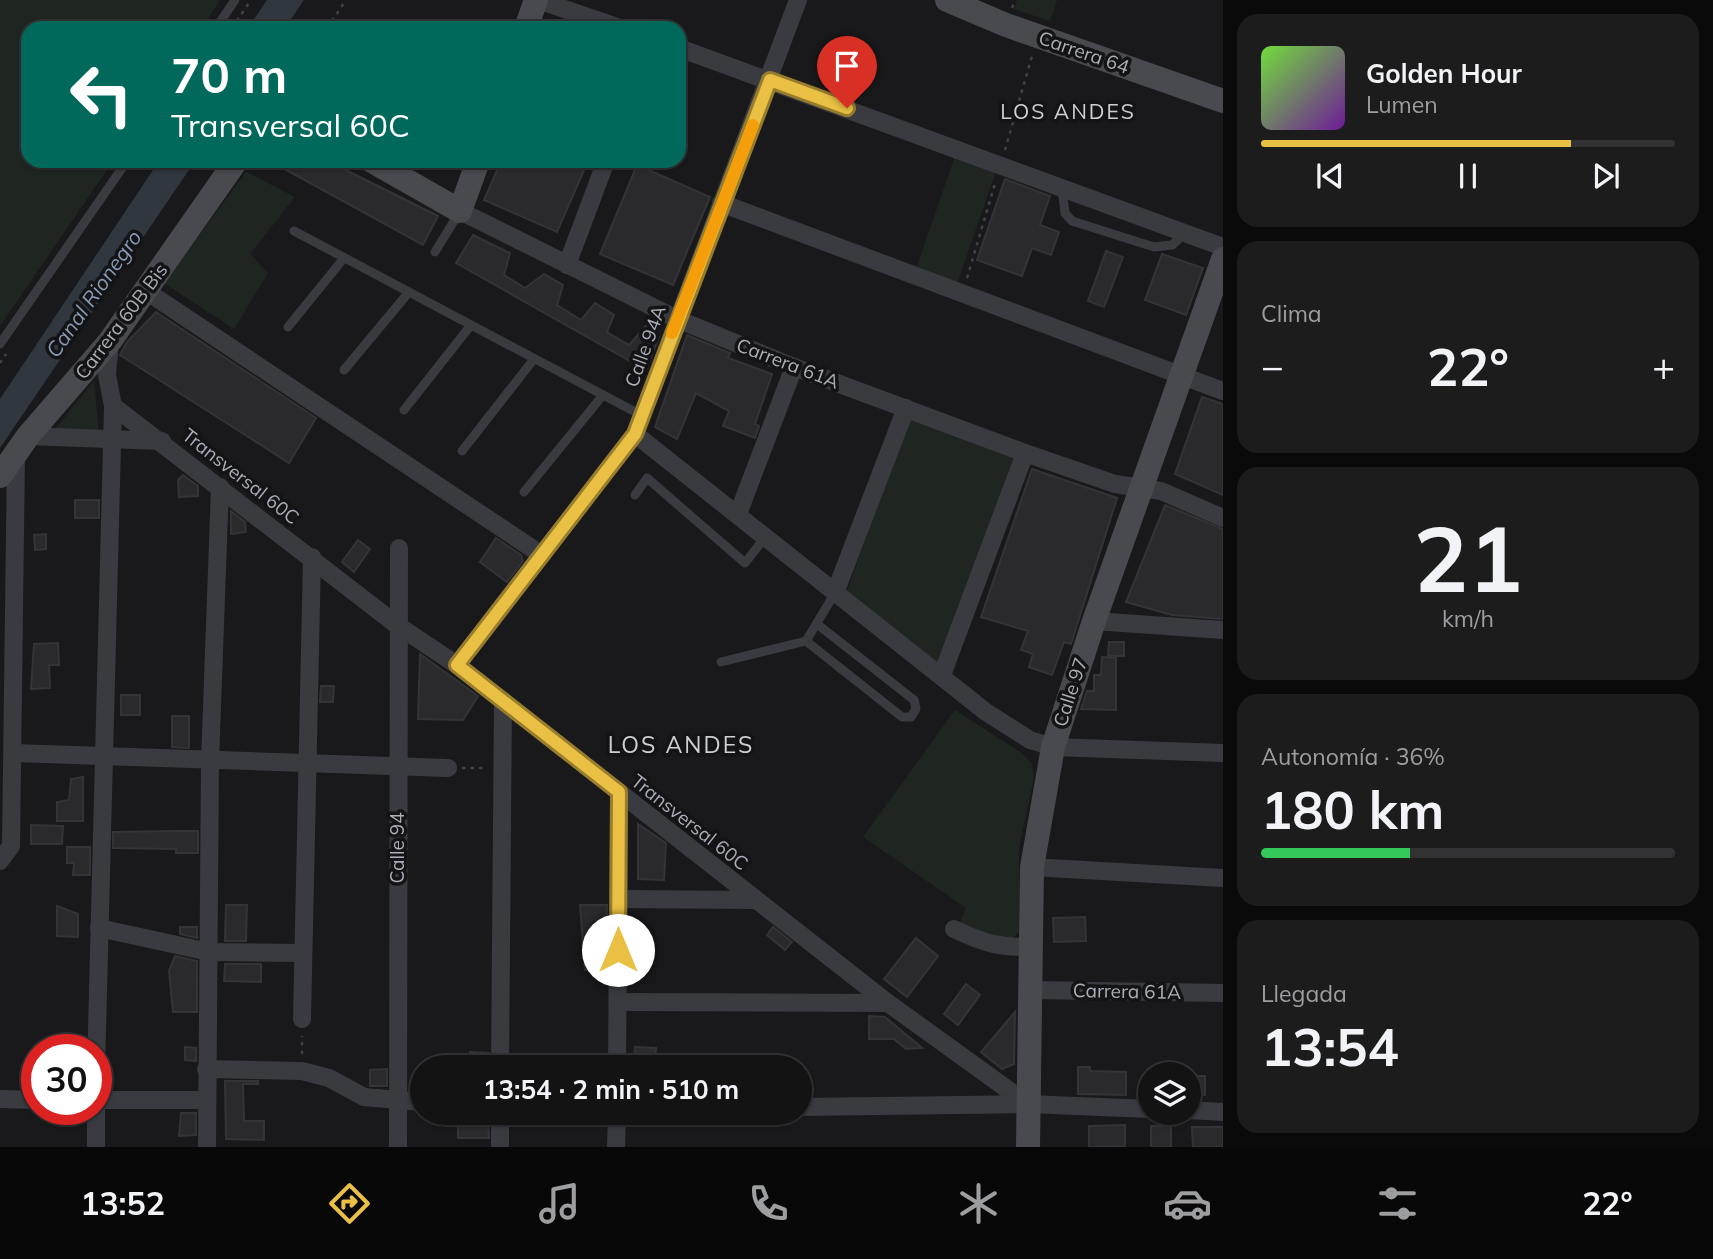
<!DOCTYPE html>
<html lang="es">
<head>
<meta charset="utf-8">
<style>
	body { margin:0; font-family:Mulish,sans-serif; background:#1c1c1d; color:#f1f3f6; height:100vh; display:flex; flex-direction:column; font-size:26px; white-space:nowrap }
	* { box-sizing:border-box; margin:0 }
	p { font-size:23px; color:#9d9ea0 }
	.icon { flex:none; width:38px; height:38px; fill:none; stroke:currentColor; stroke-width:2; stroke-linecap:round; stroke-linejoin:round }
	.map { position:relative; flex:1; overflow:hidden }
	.details { display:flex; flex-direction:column; gap:14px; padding:14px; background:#0a0a0b; width:490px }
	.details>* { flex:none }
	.guide { position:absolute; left:21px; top:21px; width:665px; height:147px; border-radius:21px; box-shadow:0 2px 5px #0004,0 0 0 2px #323234; background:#00695c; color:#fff; overflow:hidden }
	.controls { position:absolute; left:1138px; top:1062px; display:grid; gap:14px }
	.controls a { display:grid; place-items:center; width:63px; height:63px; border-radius:50%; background:#131314; box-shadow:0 2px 5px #0004,0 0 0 2px #323234; font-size:35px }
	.speed { position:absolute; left:21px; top:1034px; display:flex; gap:14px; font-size:35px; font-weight:700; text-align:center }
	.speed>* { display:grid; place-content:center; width:91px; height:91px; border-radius:50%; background:#131314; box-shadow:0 2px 5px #0004,0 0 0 2px #323234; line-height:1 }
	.speed .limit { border:10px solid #d22; background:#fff; color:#111 }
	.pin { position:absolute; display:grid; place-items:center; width:60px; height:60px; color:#fff; margin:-72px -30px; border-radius:50% 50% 50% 0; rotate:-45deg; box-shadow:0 0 7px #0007 }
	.pin .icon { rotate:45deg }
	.me { position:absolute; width:77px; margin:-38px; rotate:0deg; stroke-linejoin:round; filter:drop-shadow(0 0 5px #0008) }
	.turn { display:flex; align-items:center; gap:24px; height:147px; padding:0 35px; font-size:32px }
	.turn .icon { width:91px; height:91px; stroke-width:2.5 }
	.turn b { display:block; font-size:49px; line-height:60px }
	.big { font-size:52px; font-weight:700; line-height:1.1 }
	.details .tile { flex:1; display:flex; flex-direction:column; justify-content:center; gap:10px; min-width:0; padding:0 24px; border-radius:21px; background:#1c1c1d }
	.details .dial { align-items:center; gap:0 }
	.dial b { font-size:91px; line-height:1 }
	.song { display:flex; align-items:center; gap:21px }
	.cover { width:84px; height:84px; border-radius:10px; background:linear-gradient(135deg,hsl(100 70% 55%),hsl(280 70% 35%)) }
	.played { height:7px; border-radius:4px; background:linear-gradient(90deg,#e9c043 75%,#323234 75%) }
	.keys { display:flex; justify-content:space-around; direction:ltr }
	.heat { display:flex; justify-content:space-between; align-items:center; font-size:38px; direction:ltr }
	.charge { height:10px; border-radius:5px; background:linear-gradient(90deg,#34c759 36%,#323234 0) }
	.trip { position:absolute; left:410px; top:1055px; width:402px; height:70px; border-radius:35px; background:#131314; box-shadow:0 2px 5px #0004,0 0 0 2px #323234; font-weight:700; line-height:70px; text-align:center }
	.tabs { display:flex; height:112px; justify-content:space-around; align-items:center; background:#080808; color:#9d9ea0 }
	.tabs .icon { width:49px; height:49px }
	.tabs .active { color:#e9c043 }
	.tabs b { font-size:32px; color:#f1f3f6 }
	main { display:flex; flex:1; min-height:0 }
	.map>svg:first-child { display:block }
	.green { fill:#1f2621 }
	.water { fill:#30373f }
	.building { fill:#2a292c; stroke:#343337; stroke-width:2 }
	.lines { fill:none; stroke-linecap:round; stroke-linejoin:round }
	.path { stroke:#404247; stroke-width:2.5; stroke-dasharray:3.5 5; stroke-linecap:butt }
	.lane { stroke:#3a3b40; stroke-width:9 }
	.street { stroke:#3a3b40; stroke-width:18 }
	.secondary { stroke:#494a50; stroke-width:24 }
	.route-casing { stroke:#977d2c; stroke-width:18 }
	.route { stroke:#e9c043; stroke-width:12 }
	.slow { stroke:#f59e0b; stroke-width:12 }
	.labels { text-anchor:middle; stroke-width:7; stroke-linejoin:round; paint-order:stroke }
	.street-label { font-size:19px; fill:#acafba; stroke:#141416 }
	.neighbourhood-label { font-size:21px; letter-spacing:2px; fill:#cdcfd6; stroke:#141416 }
	.water-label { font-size:21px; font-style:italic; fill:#869ab3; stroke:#141416 }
	.quarter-label { font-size:23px; letter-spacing:2px; fill:#cdcfd6; stroke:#141416 }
</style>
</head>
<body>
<main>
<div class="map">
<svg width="1223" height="1147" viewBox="0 0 1223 1147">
	<rect width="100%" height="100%" fill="#19191b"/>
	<!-- green -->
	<g class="green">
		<path d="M0 0H220L202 28H28V161H113L0 326Z"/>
		<path d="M1017 0H1057L1050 21 1014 9Z"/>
		<path d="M955 156 996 171 957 284 916 269Z"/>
		<path d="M246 172 295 197 250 254 268 273 234 329 164 283Z"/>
		<path d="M94 381 99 433H52Z"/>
		<path d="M910 416 1013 458 939 663 845 596Z"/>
		<path d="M955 710 1023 754 1032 764 1034 778 1019 848V932L1008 942 959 925 966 908 863 837Z"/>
	</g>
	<!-- water -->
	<g class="water">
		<path d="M267 0H304L285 28H248Z"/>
		<path d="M159 161H195L0 448V399Z"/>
	</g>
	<!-- building -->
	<g class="building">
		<path d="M270 161H328L438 216 423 245Z"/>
		<path d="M501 161H588L557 232 484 200Z"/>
		<path d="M637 165 710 197 673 285 600 254Z"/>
		<path d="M1005 179 1050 196 1040 225 1059 232 1051 255 1032 248 1022 276 977 260Z"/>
		<path d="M473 235 510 253 504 275 525 288 544 274 563 285 557 305 581 320 595 303 614 315 607 332 629 345 646 326 659 337 646 370 456 263Z"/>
		<path d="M1106 251 1123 257 1104 307 1088 301Z"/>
		<path d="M1162 254 1203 268 1186 315 1145 300Z"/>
		<path d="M156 312 316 418 289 463 120 355 127 342Z"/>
		<path d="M687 335 730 353 728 358 772 374 755 424 759 426 755 438 723 426 729 411 696 393 677 439 655 427Z"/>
		<path d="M1202 397 1223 404V495L1175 474Z"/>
		<path d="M1032 469 1117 498 1071 644 1064 642 1052 675 1029 667 1033 654 1021 650 1028 631 981 617Z"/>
		<path d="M183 475 198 486V496L179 497 178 480Z"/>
		<rect x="75" y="500" width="24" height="18"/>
		<path d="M1165 505 1223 529V619L1172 615 1126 602Z"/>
		<path d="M231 511 245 522 246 532 231 534Z"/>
		<path d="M46 534V549L35 550 34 535Z"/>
		<path d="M496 538 521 555 523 561 507 582 480 562Z"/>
		<path d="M358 540 370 549 354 572 342 562Z"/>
		<path d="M1109 642H1124V656H1108Z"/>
		<path d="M58 643 59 665H49L50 688 31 689 34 644Z"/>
		<path d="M420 654 478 696 463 720 418 719Z"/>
		<path d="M1102 657 1116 658V710L1081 709 1087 691H1094V675H1101Z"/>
		<path d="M321 686H334L333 702H320Z"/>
		<rect x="121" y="695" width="19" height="20"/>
		<path d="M172 716H189V748L172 747Z"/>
		<path d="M83 777V821H57V802L69 800 71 779Z"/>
		<path d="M638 824 666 843 664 880 638 879Z"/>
		<path d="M31 825 63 826 62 844H31Z"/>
		<path d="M175 831H198V853H176V849L113 848V832Z"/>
		<path d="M67 847H90V875H73L74 863H67Z"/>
		<path d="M226 905H247L246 941H225Z"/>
		<path d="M580 905H607L606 970H585Z"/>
		<path d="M57 906 78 914V937L57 936Z"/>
		<path d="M1085 917 1086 941 1054 942 1053 918Z"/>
		<path d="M180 927H197V938L180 934Z"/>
		<path d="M773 927 792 942 785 950 767 935Z"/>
		<path d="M916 938 938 956 907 997 884 979Z"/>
		<path d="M175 956 197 961V1012H173L169 971Z"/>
		<path d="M261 964V982L224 981 225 964Z"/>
		<path d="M966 984 980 995 958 1025 944 1014Z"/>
		<path d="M1015 1012 1014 1064 1002 1069 981 1052Z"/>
		<path d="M869 1016 885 1017 922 1048 906 1049 894 1039H869Z"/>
		<path d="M185 1047 196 1048V1061L185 1060Z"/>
		<path d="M635 1047 656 1048 655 1064H634Z"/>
		<path d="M470 1052 489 1053V1068H469Z"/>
		<path d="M1078 1067H1090V1071L1126 1072V1095L1078 1094Z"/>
		<path d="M387 1069V1086H370V1070Z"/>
		<path d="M1192 1076H1205V1095L1192 1094Z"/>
		<path d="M225 1081H258V1084H243L244 1121H264V1140L226 1139Z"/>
		<path d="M181 1113H196V1135L179 1136Z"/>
		<path d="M458 1122H488L489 1138H458Z"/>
		<path d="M1125 1125V1146L1089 1147V1126Z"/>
		<rect x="1151" y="1126" width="20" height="21"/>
		<path d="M1192 1127H1223V1147H1193Z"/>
	</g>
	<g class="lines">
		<!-- path -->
		<g class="path">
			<path d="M1012 8 1015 0"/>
			<path d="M232 28 251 0"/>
			<path d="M327 28 346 0"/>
			<path d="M1005 150 1032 56"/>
			<path d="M967 278 996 180"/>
			<path d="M0 363 6 354"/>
			<path d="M462 768H487"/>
			<path d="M302 1054V1036"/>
		</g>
		<!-- lane -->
		<g class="lane">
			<path d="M216 28 235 0"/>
			<path d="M1062 188 1065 213 1072 221 1154 247 1172 245 1186 233"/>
			<path d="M294 231 641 415"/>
			<path d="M435 252 460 211"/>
			<path d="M288 327 344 258"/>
			<path d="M0 344 127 161"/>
			<path d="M344 370 409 292"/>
			<path d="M404 410 471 325"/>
			<path d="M462 451 534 359"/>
			<path d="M524 492 603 395"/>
			<path d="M635 495 647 478 745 563 766 536"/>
			<path d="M806 641 902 717H911L916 709 914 700 817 624"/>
			<path d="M721 662 806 641 835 593"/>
		</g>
		<!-- street -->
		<g class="street">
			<path d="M538 0 620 28"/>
			<path d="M679 48 1223 247"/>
			<path d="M721 203 1223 391"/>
			<path d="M460 211 677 319 794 367 1025 453 1115 484 1161 491 1223 518"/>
			<path d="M567 265 606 161"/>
			<path d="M146 291 542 555"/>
			<path d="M110 341 107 375 113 406 397 625 457 665 888 1003 1028 1104"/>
			<path d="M635 434 986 712 1030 740 1053 747 1223 753"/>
			<path d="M28 436 162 441"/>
			<path d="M738 514 794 367"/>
			<path d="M835 593 906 408"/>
			<path d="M1094 621 1223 630"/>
			<path d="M457 665 635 434 798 0"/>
			<path d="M942 675 1025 453"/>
			<path d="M15 753 448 768"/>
			<path d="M0 861 11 846 16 454"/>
			<path d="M1032 867 1223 878"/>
			<path d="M619 899 755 900"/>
			<path d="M99 928 209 952 302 953"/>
			<path d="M954 929C981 942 1001 949 1031 946"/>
			<path d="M1030 990 1223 993"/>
			<path d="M618 1002 888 1003"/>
			<path d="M302 1019 312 557"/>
			<path d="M500 1068 503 701"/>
			<path d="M617 1068 619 792"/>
			<path d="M96 1069 113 406"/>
			<path d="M206 1069 302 1071 329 1078 364 1097 422 1102"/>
			<path d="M0 1099 37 1100"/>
			<path d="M96 1100H206"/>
			<path d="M800 1107 1028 1104 1150 1109"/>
			<path d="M96 1110V1147"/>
			<path d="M1188 1110 1223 1112"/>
			<path d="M500 1113V1147"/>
			<path d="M207 1147 210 762 220 487"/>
			<path d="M398 1147 399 548"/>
			<path d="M616 1147 617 1113"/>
		</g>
		<!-- secondary -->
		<g class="secondary">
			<path d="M947 0 1006 25 1223 101"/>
			<path d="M526 28 536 0"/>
			<path d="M372 161 460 211 478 161"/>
			<path d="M0 476 28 436 110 341 236 161"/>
			<path d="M1028 1147 1032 867 1053 747 1094 621 1223 259"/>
		</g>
	</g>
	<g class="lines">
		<defs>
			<path id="route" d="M618 950 619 792 457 665 635 434 770 80 847 108"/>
		</defs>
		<!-- route casing -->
		<use href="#route" class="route-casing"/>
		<!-- route -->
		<use href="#route" class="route"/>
		<!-- slow -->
		<path class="slow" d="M672 333 753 125"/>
	</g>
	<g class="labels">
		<!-- street labels -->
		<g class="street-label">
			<text transform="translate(1084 52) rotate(19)" y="7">Carrera 64</text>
			<text transform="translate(121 321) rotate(-53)" y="7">Carrera 60B Bis</text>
			<text transform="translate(645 346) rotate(-70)" y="7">Calle 94A</text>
			<text transform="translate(788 363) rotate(21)" y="7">Carrera 61A</text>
			<text transform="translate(241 476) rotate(38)" y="7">Transversal 60C</text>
			<text transform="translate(1070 692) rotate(-72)" y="7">Calle 97</text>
			<text transform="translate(690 822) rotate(38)" y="7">Transversal 60C</text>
			<text transform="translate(397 848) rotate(-90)" y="7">Calle 94</text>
			<text transform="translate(1127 991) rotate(1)" y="7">Carrera 61A</text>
		</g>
		<!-- neighbourhood labels -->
		<g class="neighbourhood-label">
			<text x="1068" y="119">LOS ANDES</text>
		</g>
		<!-- water labels -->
		<g class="water-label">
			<text transform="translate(94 294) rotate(-55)" y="7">Canal Rionegro</text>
		</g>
		<!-- quarter labels -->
		<g class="quarter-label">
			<text x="681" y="753">LOS ANDES</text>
		</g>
	</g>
</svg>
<div class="controls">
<a><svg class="icon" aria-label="layers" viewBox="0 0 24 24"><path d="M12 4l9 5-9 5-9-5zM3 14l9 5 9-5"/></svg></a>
</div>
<div class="speed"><div class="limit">30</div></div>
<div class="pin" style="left:847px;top:108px;background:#d93025"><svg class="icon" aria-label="arrive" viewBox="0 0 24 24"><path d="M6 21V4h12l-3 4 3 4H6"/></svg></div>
<svg class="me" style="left:618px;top:950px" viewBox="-20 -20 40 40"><circle r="19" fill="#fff"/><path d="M0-13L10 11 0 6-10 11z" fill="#e9c043"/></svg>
<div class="trip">13:54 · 2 min · 510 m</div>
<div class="guide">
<div class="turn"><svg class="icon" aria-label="left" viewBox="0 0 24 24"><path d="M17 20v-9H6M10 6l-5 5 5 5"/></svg><div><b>70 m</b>Transversal 60C</div></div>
</div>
</div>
<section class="details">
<div class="tile">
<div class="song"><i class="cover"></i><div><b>Golden Hour</b><p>Lumen</p></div></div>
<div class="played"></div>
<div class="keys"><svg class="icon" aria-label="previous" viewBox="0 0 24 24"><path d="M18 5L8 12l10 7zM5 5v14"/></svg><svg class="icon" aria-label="pause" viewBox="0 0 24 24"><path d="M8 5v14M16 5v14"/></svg><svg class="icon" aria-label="next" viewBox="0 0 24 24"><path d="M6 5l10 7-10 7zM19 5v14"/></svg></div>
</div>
<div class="tile"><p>Clima</p>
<div class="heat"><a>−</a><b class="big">22°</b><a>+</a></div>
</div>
<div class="tile dial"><b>21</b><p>km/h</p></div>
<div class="tile"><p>Autonomía · 36%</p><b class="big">180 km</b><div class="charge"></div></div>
<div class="tile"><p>Llegada</p><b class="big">13:54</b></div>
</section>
</main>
<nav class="tabs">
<b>13:52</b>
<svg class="icon active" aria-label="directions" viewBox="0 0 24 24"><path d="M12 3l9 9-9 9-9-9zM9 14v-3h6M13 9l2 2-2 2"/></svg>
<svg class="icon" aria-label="music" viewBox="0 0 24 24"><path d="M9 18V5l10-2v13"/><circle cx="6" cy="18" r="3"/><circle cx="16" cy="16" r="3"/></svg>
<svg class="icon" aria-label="phone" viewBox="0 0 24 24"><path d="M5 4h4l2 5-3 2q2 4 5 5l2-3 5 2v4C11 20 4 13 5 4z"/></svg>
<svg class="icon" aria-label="climate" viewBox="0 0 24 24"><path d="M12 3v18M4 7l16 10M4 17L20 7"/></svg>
<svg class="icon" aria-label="car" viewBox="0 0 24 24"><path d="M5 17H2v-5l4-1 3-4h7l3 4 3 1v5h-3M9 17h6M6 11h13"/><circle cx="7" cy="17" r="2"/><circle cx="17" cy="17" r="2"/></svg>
<svg class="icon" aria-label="filters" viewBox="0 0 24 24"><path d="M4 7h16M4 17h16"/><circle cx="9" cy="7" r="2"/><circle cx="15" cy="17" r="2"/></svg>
<b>22°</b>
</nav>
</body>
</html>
